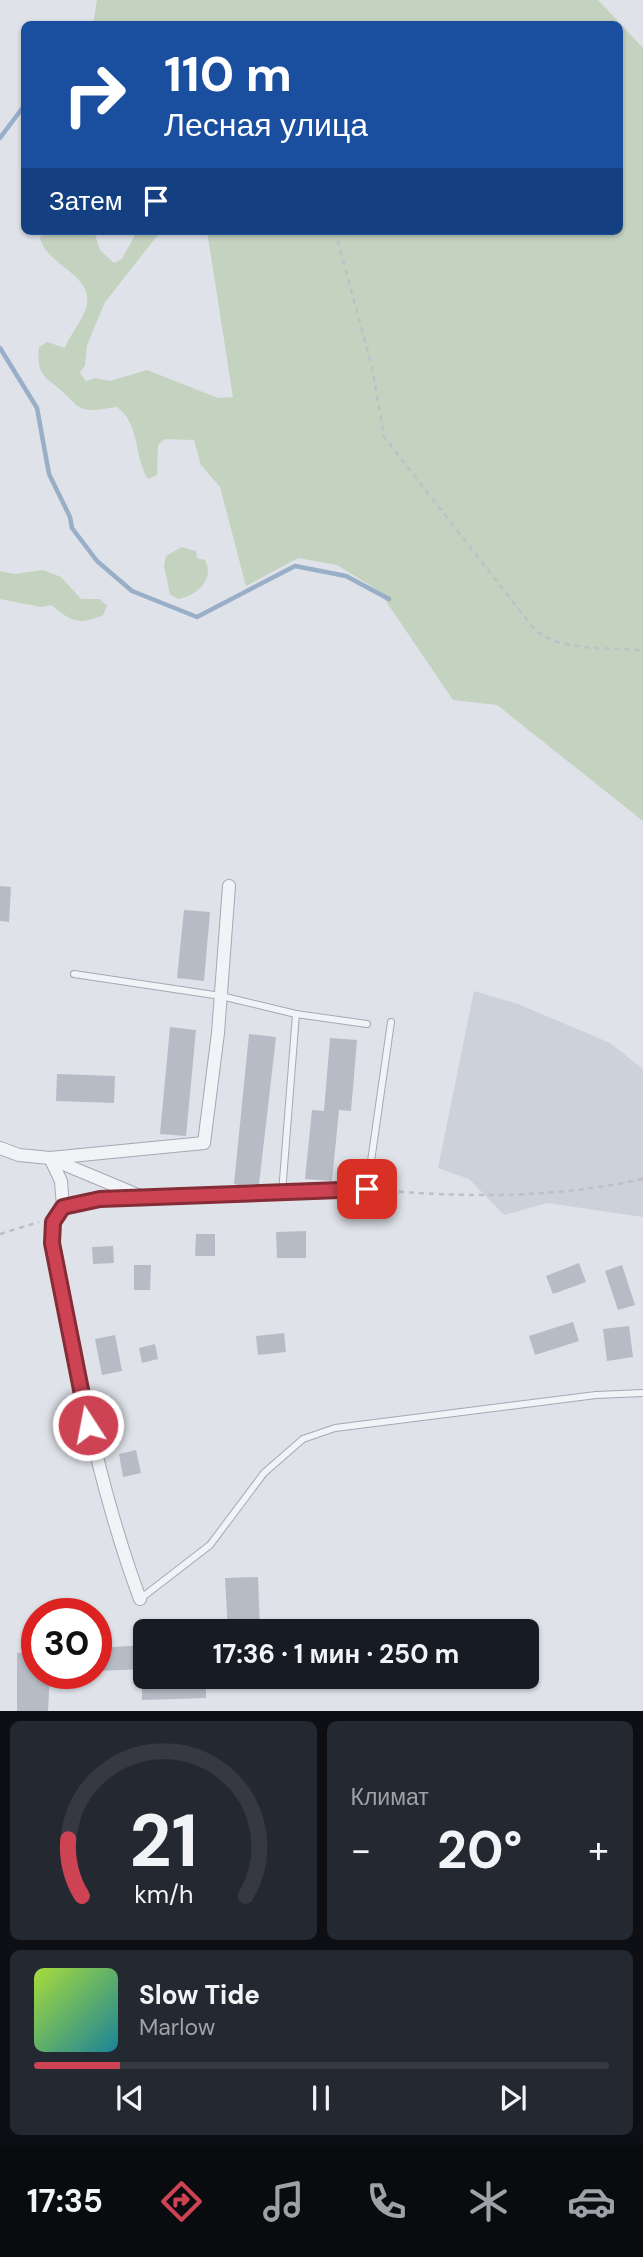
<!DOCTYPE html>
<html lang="ru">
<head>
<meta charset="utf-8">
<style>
	body { margin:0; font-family:"DM Sans",sans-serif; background:#242831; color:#f1f3f6; height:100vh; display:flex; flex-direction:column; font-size:26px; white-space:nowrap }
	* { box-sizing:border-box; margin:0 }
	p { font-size:23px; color:#9ea1a6 }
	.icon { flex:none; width:38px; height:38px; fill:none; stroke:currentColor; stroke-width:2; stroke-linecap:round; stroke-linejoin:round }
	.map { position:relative; height:1711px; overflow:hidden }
	.panel { display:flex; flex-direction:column; gap:10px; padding:10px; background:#0d0f14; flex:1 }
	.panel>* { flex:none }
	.hud { position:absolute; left:21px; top:21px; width:602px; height:214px; border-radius:10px; box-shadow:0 2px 5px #0004; background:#1a4fa0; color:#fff; overflow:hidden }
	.speed { position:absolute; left:21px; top:1598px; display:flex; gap:14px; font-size:35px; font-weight:700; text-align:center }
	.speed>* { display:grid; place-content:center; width:91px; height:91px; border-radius:50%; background:#171b24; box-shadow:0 2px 5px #0004; line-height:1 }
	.speed .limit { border:10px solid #d22; background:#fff; color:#111 }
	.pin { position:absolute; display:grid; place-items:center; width:60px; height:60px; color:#fff; margin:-30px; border-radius:14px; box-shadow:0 4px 10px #0006 }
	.me { position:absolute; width:77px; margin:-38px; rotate:349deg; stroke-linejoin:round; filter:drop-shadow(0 0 5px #0008) }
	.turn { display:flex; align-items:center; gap:24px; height:147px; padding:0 28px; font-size:32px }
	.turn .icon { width:91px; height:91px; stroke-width:2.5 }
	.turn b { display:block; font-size:49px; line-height:60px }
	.then { display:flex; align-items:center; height:66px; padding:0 28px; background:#0003; gap:14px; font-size:26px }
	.big { font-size:52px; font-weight:700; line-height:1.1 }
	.panel .widget { flex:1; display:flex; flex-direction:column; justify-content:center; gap:10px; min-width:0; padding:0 24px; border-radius:10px; background:#242831 }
	.panel .dial { align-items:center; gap:0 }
	.dial svg { height:182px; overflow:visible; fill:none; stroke:#363941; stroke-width:7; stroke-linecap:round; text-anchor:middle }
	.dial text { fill:#f1f3f6; stroke:none }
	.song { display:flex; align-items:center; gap:21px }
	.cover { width:84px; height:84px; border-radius:10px; background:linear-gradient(135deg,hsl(80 70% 55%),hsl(190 70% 35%)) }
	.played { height:7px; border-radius:4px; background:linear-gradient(90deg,#ce4353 15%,#363941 15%) }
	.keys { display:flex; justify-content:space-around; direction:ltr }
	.heat { display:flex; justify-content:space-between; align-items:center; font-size:38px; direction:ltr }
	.panel .tiles { flex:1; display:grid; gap:10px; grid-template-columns:1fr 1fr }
	.widget:last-child { grid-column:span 2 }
	.trip { position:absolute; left:133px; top:1619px; width:406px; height:70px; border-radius:10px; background:#171b24; box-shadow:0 2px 5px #0004; font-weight:700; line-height:70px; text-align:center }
	.tabs { display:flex; height:112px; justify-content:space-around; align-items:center; background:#090b0e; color:#9ea1a6 }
	.tabs .icon { width:49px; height:49px }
	.tabs .selected { color:#ce4353 }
	.tabs b { font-size:32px; color:#f1f3f6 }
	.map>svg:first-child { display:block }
	.built { fill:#cdd1da }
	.green { fill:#c4d2c0 }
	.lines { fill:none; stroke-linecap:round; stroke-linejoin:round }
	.stream { stroke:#99afc8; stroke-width:4.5 }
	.building { fill:#b6bbc5 }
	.lane-casing { stroke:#a4a9b2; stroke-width:8 }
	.street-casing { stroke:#a4a9b2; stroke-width:14 }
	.path { stroke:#bdc0c6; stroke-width:2.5; stroke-dasharray:5 5; stroke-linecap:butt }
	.lane { stroke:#f1f3f6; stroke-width:6 }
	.street { stroke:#f1f3f6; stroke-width:12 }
	.route-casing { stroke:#862c36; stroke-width:18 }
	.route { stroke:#ce4353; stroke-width:12 }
</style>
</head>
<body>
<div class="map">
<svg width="643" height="1711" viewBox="0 0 643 1711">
	<rect width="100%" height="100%" fill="#dfe2e8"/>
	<!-- built -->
	<path class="built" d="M474 991 518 1004 610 1043 643 1069V1217L547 1203 504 1215 469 1179 438 1168Z"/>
	<!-- green -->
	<g class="green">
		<path d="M97 0H598L643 48V821L497 705 453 700 379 591 337 565 298 558 246 586 220 487 201 465 194 440 165 439 158 445 157 475 148 479C134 458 140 423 117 407 106 408 95 412 84 409 76 407 73 401 67 396 50 378 35 379 39 347L47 342 65 348C70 334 82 322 86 308 96 274 44 265 40 237L47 231H94L100 250 114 263 122 259 137 231H161L105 302 87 345 85 365 80 373 86 381 95 378 110 381 147 370 218 398 233 397 207 231H620V24H93Z"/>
		<path d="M182 547 196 551 197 558 205 560C215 579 197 596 178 599L170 594 164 566 166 556Z"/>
		<path d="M43 570 61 577 81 599H100L107 606 103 615C78 626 71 621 51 605L41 607 0 599V571L14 574Z"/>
	</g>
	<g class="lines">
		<!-- stream -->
		<g class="stream">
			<path d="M0 138 24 106"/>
			<path d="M0 348 37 408 49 474 70 517 72 528 97 561 132 591 197 617 295 566 346 576 389 599"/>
		</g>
	</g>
	<!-- building -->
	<g class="building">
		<path d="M0 886 11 887 9 922 0 921Z"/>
		<path d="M184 910 210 912 204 981 177 978Z"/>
		<path d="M170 1027 196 1030 186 1136 160 1134Z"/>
		<path d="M249 1034 276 1037 259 1184 239 1185 234 1184Z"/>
		<path d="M330 1038 357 1040 351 1111 339 1110 332 1181 305 1179 312 1110 324 1111Z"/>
		<path d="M57 1074 115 1076 114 1103 56 1101Z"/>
		<path d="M306 1231V1258H277L276 1232Z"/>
		<path d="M196 1234H215V1256H195Z"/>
		<path d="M113 1246 114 1263 93 1264 92 1247Z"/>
		<path d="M579 1263 586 1282 553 1294 546 1276Z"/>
		<path d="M134 1265H151L150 1290H134Z"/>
		<path d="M622 1265 635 1305 618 1310 605 1271Z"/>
		<path d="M573 1322 579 1341 535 1355 529 1336Z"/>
		<path d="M629 1326 633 1357 607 1361 603 1329Z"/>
		<path d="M284 1333 286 1352 258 1355 256 1336Z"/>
		<path d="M115 1335 122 1371 102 1375 95 1339Z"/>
		<path d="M155 1344 158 1359 142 1363 139 1348Z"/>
		<path d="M136 1450 141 1473 123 1477 119 1454Z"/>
		<path d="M258 1577 260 1631H228L225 1578Z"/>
		<path d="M145 1645V1669L96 1671V1648Z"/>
		<path d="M37 1652V1673H50L48 1711H17V1653Z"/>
		<path d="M142 1676H206V1698L142 1700Z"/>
	</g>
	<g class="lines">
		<defs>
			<g id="lane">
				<path d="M74 974 221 996 296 1014 367 1024"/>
				<path d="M367 1189 391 1022"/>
				<path d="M282 1193 296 1014"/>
				<path d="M140 1599 210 1545 264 1473 303 1439 335 1428 596 1395 643 1393"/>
			</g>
			<g id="street">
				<path d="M0 1148 19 1155 50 1158 204 1143 218 1033 229 886"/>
				<path d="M50 1158 61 1181 63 1207"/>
				<path d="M54 1160 140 1196"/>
				<path d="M140 1599C97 1483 76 1364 52 1243L53 1222 63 1207 100 1199 367 1189"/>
			</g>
		</defs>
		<!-- lane casing -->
		<use href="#lane" class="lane-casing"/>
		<!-- street casing -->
		<use href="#street" class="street-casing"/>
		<!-- path -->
		<g class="path">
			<path d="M335 231 372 367 384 437 535 630C564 653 608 646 643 651"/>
			<path d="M379 1190C468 1198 555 1198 643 1179"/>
			<path d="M0 1234 39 1222"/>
		</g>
		<!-- lane -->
		<use href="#lane" class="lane"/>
		<!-- street -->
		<use href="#street" class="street"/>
	</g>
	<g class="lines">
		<defs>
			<path id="route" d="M88 1425 52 1243 53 1222 63 1207 100 1199 367 1189"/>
		</defs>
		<!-- route casing -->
		<use href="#route" class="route-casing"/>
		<!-- route -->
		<use href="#route" class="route"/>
	</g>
</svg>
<div class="speed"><div class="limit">30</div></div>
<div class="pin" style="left:367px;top:1189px;background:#d93025"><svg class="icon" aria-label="arrive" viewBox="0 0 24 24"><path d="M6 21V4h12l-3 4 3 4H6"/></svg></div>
<svg class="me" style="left:88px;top:1425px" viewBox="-20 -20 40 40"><circle r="17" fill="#ce4353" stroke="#fff" stroke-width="3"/><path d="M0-11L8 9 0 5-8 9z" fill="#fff"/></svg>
<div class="trip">17:36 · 1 мин · 250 m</div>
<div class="hud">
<div class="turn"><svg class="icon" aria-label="right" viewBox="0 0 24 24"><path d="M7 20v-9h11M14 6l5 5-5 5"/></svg><div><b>110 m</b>Лесная улица</div></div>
<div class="then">Затем<svg class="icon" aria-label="arrive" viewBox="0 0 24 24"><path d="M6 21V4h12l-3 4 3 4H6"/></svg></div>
</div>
</div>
<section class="panel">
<div class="tiles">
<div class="widget dial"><svg viewBox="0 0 100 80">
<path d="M14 69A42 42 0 1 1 86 69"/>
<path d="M14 69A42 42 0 0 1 8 44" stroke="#ce4353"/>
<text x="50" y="56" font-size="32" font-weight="700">21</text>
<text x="50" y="72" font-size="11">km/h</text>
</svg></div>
<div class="widget"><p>Климат</p>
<div class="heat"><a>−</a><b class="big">20°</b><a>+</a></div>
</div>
<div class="widget">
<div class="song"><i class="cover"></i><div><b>Slow Tide</b><p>Marlow</p></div></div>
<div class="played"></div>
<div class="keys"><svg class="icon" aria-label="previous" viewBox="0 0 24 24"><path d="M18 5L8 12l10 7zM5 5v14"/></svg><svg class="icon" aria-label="pause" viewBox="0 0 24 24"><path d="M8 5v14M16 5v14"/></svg><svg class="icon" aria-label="next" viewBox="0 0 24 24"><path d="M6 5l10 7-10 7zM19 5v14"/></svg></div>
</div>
</div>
</section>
<nav class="tabs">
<b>17:35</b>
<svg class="icon selected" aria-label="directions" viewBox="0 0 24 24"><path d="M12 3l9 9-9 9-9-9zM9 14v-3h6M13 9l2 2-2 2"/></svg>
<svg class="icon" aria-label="music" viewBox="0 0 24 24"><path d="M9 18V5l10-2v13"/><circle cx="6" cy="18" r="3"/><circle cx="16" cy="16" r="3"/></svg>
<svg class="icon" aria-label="phone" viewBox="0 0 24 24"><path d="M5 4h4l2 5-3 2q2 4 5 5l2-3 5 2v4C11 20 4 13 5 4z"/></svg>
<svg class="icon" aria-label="climate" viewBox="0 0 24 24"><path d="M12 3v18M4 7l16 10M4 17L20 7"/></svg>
<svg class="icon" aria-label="car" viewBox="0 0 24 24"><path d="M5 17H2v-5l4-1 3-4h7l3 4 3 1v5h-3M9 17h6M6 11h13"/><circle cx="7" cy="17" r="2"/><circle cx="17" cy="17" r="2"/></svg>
</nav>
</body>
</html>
